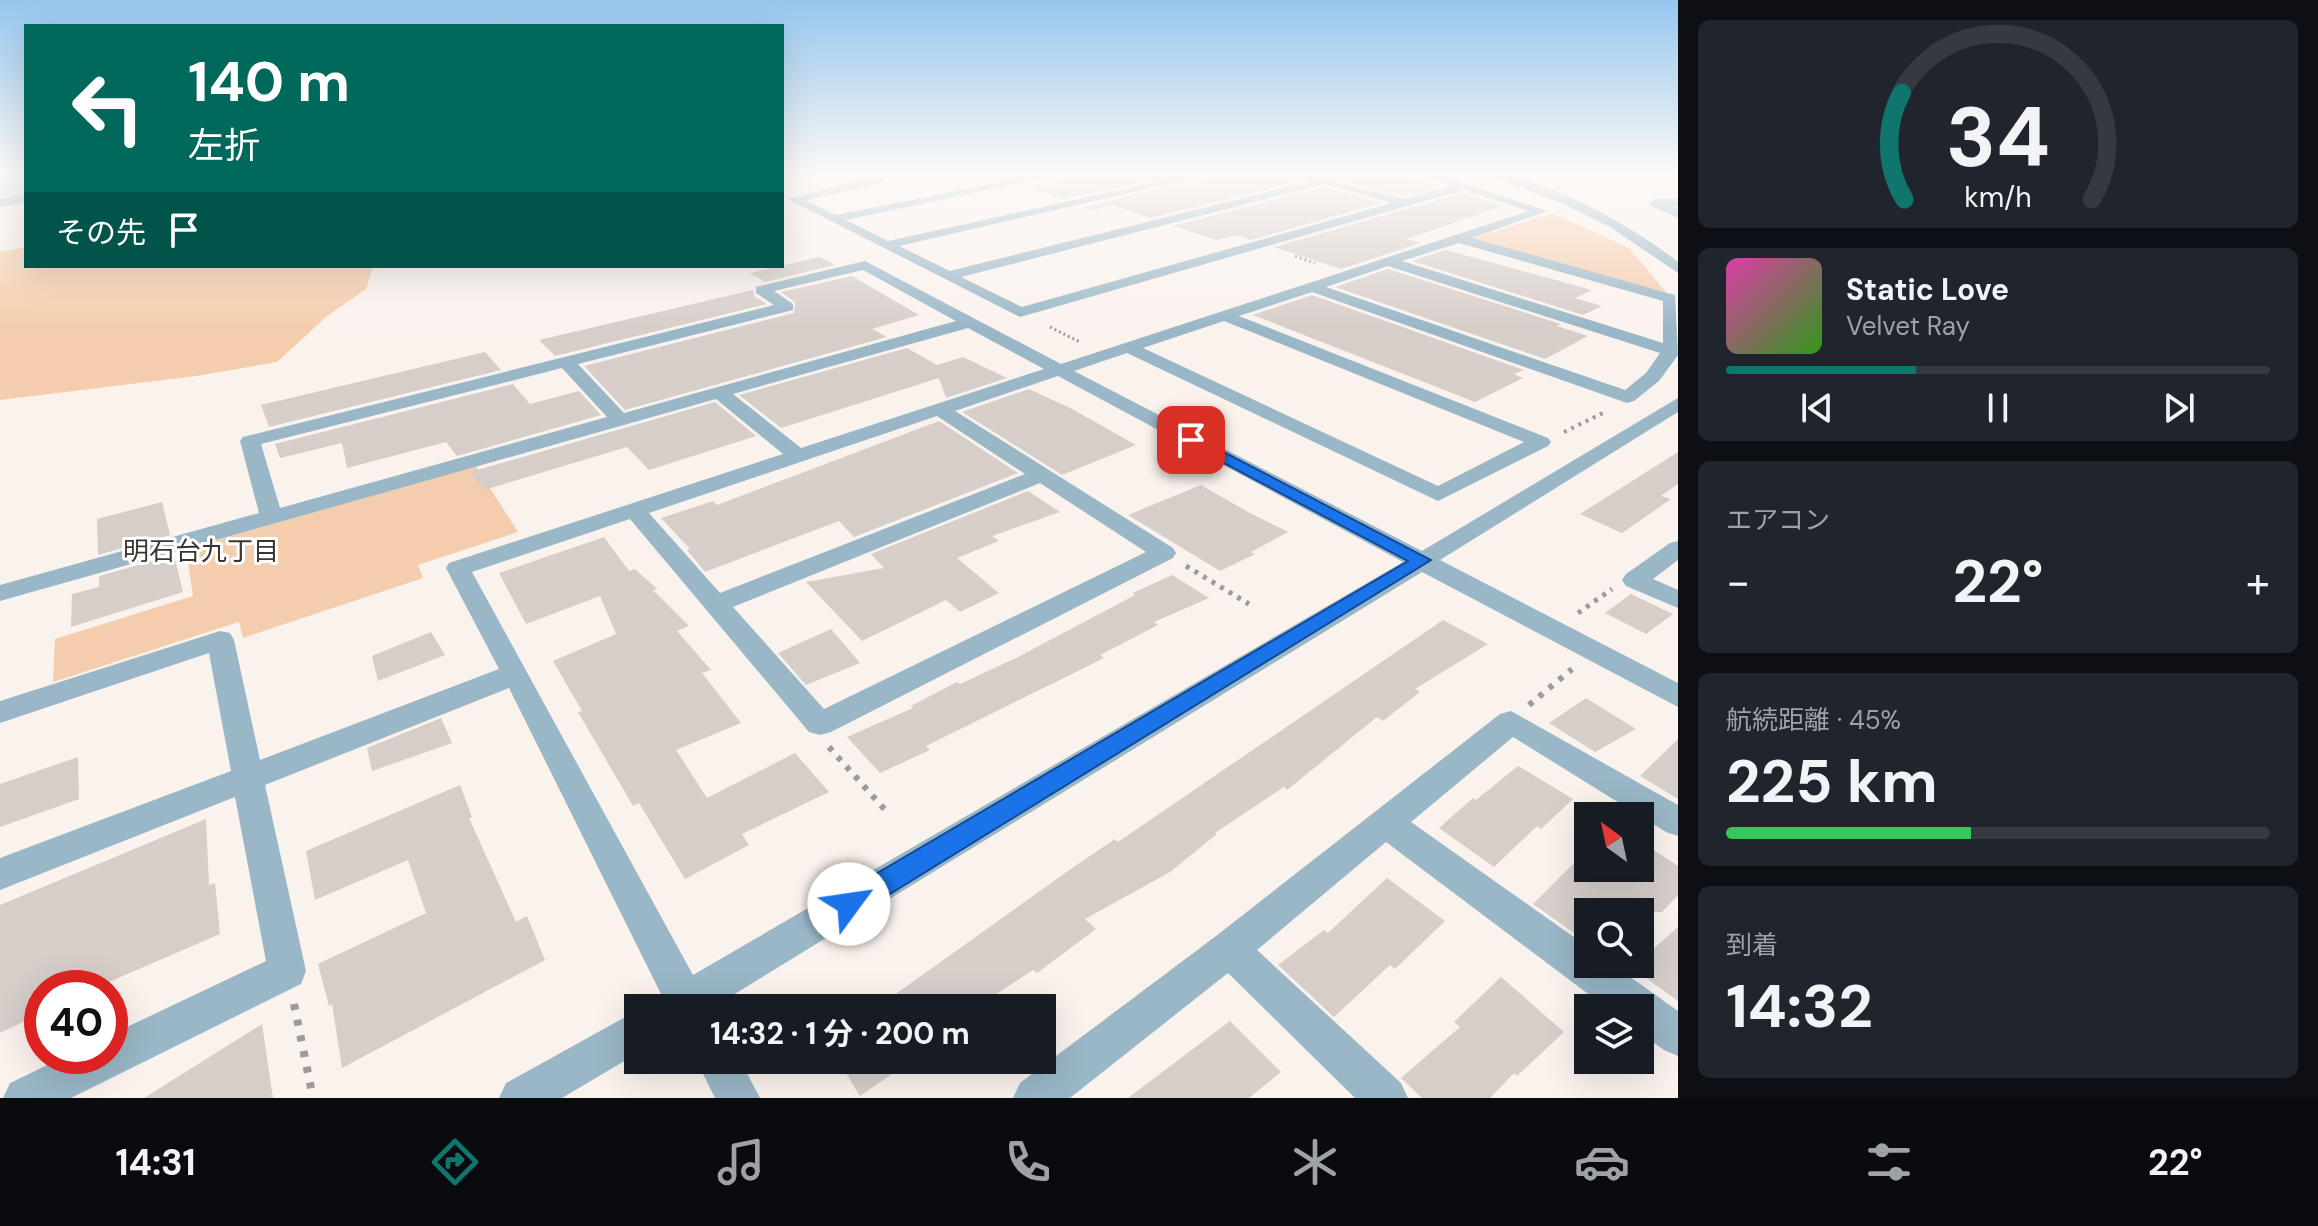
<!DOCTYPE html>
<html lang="ja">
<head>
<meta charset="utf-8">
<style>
	body { margin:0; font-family:"DM Sans","Noto Sans JP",sans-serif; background:#20242c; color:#f1f3f6; height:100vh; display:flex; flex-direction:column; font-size:30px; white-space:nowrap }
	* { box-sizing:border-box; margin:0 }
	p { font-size:26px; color:#9ea1a6 }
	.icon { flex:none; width:44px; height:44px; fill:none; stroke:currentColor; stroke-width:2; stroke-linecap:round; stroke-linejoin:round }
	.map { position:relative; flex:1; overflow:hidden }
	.side { display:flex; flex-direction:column; gap:20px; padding:20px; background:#0d0f14; width:640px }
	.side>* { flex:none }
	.top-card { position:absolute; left:24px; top:24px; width:760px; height:244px; border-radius:0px; box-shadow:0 8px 32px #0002; background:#00695c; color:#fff; overflow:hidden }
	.needle { width:52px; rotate:327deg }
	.tools { position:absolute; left:1574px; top:802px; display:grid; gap:16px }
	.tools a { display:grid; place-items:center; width:80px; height:80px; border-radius:0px; background:#171b24; box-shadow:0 8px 32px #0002; font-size:40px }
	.speed { position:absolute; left:24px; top:970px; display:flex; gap:16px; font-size:40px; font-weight:700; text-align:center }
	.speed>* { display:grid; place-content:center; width:104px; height:104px; border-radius:50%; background:#171b24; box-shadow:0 8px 32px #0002; line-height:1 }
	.speed .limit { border:12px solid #d22; background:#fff; color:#111 }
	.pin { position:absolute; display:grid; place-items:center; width:68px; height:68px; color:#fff; margin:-34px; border-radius:16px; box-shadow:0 4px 12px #0006 }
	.me { position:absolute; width:88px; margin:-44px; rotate:59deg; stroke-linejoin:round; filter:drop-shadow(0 0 6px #0008) }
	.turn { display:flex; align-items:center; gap:28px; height:168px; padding:0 32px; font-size:36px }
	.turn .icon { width:104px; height:104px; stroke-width:2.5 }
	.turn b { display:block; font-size:56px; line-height:68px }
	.then { display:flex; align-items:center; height:76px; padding:0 32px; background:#0003; gap:16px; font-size:30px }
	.big { font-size:60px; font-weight:700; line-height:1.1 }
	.side .widget { flex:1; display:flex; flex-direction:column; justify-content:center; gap:12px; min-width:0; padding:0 28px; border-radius:12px; background:#20242c }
	.side .dial { align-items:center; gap:0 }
	.dial svg { height:208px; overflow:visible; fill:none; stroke:#363941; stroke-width:7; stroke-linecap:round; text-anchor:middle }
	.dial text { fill:#f1f3f6; stroke:none }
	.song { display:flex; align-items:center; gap:24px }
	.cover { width:96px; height:96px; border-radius:12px; background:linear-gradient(135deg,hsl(320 70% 55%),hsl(110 70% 35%)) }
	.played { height:8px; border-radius:4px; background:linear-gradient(90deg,#0f766e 35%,#363941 35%) }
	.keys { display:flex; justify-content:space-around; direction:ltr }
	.heat { display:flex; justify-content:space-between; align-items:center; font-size:44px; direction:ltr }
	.charge { height:12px; border-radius:6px; background:linear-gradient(90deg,#34c759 45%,#363941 0) }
	.trip { position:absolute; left:624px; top:994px; width:432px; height:80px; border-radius:0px; background:#171b24; box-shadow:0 8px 32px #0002; font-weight:700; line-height:80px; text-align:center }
	.tabs { display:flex; height:128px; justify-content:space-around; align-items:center; background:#090b0e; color:#9ea1a6 }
	.tabs .icon { width:56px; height:56px }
	.tabs .on { color:#0f766e }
	.tabs b { font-size:36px; color:#f1f3f6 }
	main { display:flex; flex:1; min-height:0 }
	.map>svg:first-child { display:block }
	.green { fill:#f4cdac }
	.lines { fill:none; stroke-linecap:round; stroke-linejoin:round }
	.river { fill:#bae2f8; fill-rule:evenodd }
	.building { fill:#d6cec9 }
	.path-far4 { stroke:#9f9a96; stroke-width:3; stroke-dasharray:2 3; stroke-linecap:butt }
	.path-far3 { stroke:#9f9a96; stroke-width:4; stroke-dasharray:3 5; stroke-linecap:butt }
	.path-far2 { stroke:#9f9a96; stroke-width:5; stroke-dasharray:4 6; stroke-linecap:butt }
	.path-far1 { stroke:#9f9a96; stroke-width:6; stroke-dasharray:5 8; stroke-linecap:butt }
	.path { stroke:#9f9a96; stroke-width:8; stroke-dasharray:6 10; stroke-linecap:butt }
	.minor { fill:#9ab7c7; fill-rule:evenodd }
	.route { fill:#1a73e8; stroke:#114b97; stroke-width:2 }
	.labels { text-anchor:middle; stroke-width:6; stroke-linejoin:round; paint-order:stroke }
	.neighbourhood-label { font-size:26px; fill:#3b3531; stroke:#fff }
</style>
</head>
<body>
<main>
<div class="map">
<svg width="1678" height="1098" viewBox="0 0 1678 1098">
	<rect width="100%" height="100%" fill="#faf2ed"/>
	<!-- green -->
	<g class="green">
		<path d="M1552 213 1629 248 1666 292 1479 243 1474 238Z"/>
		<path d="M26 247V266H373L366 289 327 316 277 362 196 376 0 400V252Z"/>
		<path d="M476 466 518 532 418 565 423 578 243 638 239 622 53 682 55 639 193 596 186 549Z"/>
	</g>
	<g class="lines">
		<!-- river -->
		<path class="river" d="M26 179V195L0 197V181Z"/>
	</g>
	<!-- building -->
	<g class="building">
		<path d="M1080 175H1176L1063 199 1030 187Z"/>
		<path d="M1210 175H1304V180L1150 218 1113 205 1093 210 1084 207 1208 178Z"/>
		<path d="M1318 175H1396L1441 186 1405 196Z"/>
		<path d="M1325 187 1381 203 1251 240 1236 235 1217 240 1173 226Z"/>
		<path d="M1463 193 1503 206 1406 239 1421 243 1341 269 1274 247Z"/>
		<path d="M1446 250 1592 290 1575 298 1602 306 1583 315 1412 261Z"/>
		<path d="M820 257 835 265 765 282 750 273Z"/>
		<path d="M1388 269 1561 324 1557 326 1588 336 1545 359 1335 287Z"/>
		<path d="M852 276 919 315 872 329 887 337 625 410 584 366 794 313 795 302 781 292Z"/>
		<path d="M753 290 754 296 767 304 555 356 539 340Z"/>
		<path d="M1312 295 1524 370 1514 374 1523 378 1475 402 1253 315Z"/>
		<path d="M907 348 937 365 963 357 1007 378 946 398 939 378 781 428 739 395Z"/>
		<path d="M485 352 501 370 269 427 261 405Z"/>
		<path d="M513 384 530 404 579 391 601 415 457 456 446 442 347 468 342 443 280 458 275 444Z"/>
		<path d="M1029 389 1072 409 1136 445 1062 475 962 412Z"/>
		<path d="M715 402 756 436 649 470 627 447 484 490 470 472Z"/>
		<path d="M939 421 1018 473 854 537 839 521 705 572 687 550 690 549 661 518 713 501 717 505Z"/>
		<path d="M1678 452V484L1661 496 1671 499 1622 533 1580 514Z"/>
		<path d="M1201 485 1248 512 1288 532 1251 552 1255 554 1220 571 1128 515Z"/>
		<path d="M1028 491 1060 512 992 536 999 541 957 558 999 593 960 612 946 600 862 641 806 582 884 568 871 554Z"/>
		<path d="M162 502 170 535 98 555 97 519Z"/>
		<path d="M604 537 629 571 635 569 657 589 653 590 689 626 677 631 711 670 702 673 741 723 676 750 707 798 795 753 829 792 742 834 749 845 685 879 639 803 633 806 578 712 582 711 553 661 616 634 600 596 526 624 499 573Z"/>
		<path d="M174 555 183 592 71 627 72 594 99 587V576Z"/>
		<path d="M1172 575 1209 598 1154 622 1158 625 1100 655 1104 658 926 746 930 750 880 773 847 737 913 708 911 706 957 682 960 684 1016 658 1135 595 1133 593Z"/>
		<path d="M1631 594 1673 614 1646 634 1605 613Z"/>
		<path d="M1443 620 1488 644 1415 689 1420 692 1383 721 1377 717 1287 790 1284 787 1215 833 1217 834 1170 872 1085 919 1096 929 1037 973 1033 970 975 1008H876L1075 866 1115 839 1118 842Z"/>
		<path d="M831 629 860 663 806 685 778 653Z"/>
		<path d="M431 632 445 655 378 681 372 656Z"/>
		<path d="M1586 698 1636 729 1595 752 1549 723Z"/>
		<path d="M441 718 452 743 372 771 367 748Z"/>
		<path d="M1678 739V799L1640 776Z"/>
		<path d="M78 757 79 799 0 827V784Z"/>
		<path d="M1518 766 1573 799 1541 829 1537 826 1494 867 1439 828 1473 798 1476 800Z"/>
		<path d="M460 785 472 817 469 818 516 922 527 916 545 960 342 1068 332 1004 329 1006 318 964 426 913 408 860 315 900 306 851Z"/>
		<path d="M206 819 209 885 215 883 220 934 95 988H42V1013L0 1033V905Z"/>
		<path d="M1640 841 1678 866V895L1662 912H1588V943L1533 904 1573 864 1599 882 1610 868H1640Z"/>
		<path d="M1387 878 1445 921 1395 969 1390 965 1334 1017 1278 965 1324 930 1328 933Z"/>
		<path d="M1678 927V1001L1632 968Z"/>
		<path d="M1501 977 1564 1032 1517 1076 1514 1073 1490 1098H1422L1401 1078 1460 1027 1454 1022Z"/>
		<path d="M1230 1021 1281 1072 1249 1098H1128Z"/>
		<path d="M262 1024 273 1098H144Z"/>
		<path d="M838 1060H912L860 1096Z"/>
	</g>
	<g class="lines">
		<!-- path-far4 -->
		<g class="path-far4">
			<path d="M1295 256 1315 263"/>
			<path d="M1050 327 1080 342"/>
		</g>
		<!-- path-far3 -->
		<path class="path-far3" d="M1564 432 1605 412"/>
		<!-- path-far2 -->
		<g class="path-far2">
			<path d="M1186 566 1249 604"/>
			<path d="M1578 613 1612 589"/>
		</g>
		<!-- path-far1 -->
		<g class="path-far1">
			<path d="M1529 705 1572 669"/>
			<path d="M829 747 887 812"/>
		</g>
		<!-- path -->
		<path class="path" d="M294 1004 313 1098"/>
		<!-- minor -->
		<g class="minor">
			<path d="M881 175H895L875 185 806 200 836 215 1036 175H1056L846 220 888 241 1188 175H1207L899 246 950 271 1312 181 1307 179V175L1405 199 1451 186 1422 175H1438L1547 211 1472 238 1675 295 1678 355 1659 381 1634 401 1627 403 1312 292 1239 316 1548 438 1551 442 1548 446 1438 501 1127 353 1074 371 1422 551 1678 398V412L1440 560 1678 683V707L1422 572 712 1008H655L661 994 509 688 265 785 306 971 301 984 71 1098H3L10 1083 66 1056H110V1035L266 961 235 797 0 890V858L231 771 209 653 0 723V701L220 631 230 633 234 640 260 760 499 669 446 568 449 563 783 454 716 399 0 601V585L259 513 240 441 243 437 774 305 756 293V287L865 261 1061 364 1529 211 1463 190 1020 317 788 199ZM1325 184 1392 203 1022 307 961 277ZM1459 243 1663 301V343L1402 261ZM1388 266 1660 353 1646 373 1625 390 1326 287ZM863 270 956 321 624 413 578 364 793 310V304L774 291ZM1224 321 1524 442 1438 486 1143 348ZM968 328 1044 369 801 448 733 394ZM562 368 607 417 280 508 261 444ZM1058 376 1403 562 693 975 472 572 630 519 809 732 820 735 831 732 1173 558 1176 553 1173 548 955 411ZM937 416 1025 474 720 593 649 513ZM1040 483 1146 552 824 709 733 607Z"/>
			<path d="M1488 175C1539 172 1639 230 1678 262V273L1610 227 1563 204Z"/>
			<path d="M26 194V202L0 207V199Z"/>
			<path d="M1655 199H1678V207H1672L1678 209V218L1651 206 1649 203Z"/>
			<path d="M1678 541V560L1653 579 1678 590V608L1626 586 1622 580 1626 574 1670 543Z"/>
			<path d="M1511 711 1678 805V836L1666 832 1513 737 1411 822 1588 947V964H1612L1678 1011V1056L1664 1050 1640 1033V1008H1607L1386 842 1257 950 1401 1083 1408 1098H1355L1228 973 1070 1098H1013L1020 1083 1216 936 1500 714Z"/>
			<path d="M638 1010V1053L562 1098H499L506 1083Z"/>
			<path d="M696 1060H740L760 1098H715Z"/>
		</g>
	</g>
	<!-- sky -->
	<linearGradient id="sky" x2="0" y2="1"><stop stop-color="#95c6ee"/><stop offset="0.53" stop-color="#fdf9f7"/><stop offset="1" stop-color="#fdf9f7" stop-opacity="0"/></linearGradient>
	<rect width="1678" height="328" fill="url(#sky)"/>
	<!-- route -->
	<path class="route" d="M1191 435 1431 560 859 913 849 917 840 913 836 904 840 895 1408 561 1186 443 1184 440Z"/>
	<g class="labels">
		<!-- neighbourhood labels -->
		<g class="neighbourhood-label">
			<text x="201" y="560">明石台九丁目</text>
		</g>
	</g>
</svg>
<div class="tools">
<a><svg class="needle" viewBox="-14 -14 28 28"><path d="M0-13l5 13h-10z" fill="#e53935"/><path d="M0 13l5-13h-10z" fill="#9ea1a6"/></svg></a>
<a><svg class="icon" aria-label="search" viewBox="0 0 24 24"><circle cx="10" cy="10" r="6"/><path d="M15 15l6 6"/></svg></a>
<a><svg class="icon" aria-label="layers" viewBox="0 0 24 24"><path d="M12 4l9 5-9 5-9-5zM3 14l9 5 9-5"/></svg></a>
</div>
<div class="speed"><div class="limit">40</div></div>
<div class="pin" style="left:1191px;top:440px;background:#d93025"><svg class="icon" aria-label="arrive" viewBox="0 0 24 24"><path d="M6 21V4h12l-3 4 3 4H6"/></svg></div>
<svg class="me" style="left:849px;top:904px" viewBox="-20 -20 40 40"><circle r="19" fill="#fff"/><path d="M0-13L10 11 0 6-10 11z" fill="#1a73e8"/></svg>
<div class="trip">14:32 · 1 分 · 200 m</div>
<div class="top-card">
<div class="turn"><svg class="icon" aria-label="left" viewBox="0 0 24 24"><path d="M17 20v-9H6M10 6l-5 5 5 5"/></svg><div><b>140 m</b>左折</div></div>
<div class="then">その先<svg class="icon" aria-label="arrive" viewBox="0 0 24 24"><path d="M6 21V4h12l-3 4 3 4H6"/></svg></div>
</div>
</div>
<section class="side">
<div class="widget dial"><svg viewBox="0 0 100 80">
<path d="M14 69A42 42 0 1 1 86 69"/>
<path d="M14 69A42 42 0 0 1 13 28" stroke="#0f766e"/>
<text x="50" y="56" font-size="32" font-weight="700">34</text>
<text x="50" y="72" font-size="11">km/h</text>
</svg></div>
<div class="widget">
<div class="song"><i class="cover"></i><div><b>Static Love</b><p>Velvet Ray</p></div></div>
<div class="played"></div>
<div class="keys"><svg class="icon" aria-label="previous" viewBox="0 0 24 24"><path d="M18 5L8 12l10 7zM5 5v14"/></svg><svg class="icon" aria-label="pause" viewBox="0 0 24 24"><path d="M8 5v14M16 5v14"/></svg><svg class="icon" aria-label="next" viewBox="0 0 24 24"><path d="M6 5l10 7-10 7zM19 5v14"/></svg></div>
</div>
<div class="widget"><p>エアコン</p>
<div class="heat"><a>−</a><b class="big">22°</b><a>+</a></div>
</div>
<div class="widget"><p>航続距離 · 45%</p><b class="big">225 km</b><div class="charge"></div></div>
<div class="widget"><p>到着</p><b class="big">14:32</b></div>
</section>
</main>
<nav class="tabs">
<b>14:31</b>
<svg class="icon on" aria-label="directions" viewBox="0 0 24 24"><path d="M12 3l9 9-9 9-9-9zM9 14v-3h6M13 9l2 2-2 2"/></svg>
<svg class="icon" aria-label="music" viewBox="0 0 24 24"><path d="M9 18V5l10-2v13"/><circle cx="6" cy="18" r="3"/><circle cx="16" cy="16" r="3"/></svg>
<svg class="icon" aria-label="phone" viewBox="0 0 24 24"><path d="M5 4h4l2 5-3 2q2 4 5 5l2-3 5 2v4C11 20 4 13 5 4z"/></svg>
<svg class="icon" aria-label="climate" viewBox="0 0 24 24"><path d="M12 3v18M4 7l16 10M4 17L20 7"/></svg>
<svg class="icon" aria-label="car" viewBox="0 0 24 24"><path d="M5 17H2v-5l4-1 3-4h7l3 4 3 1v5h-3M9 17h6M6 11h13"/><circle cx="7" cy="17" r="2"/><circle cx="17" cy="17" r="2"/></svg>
<svg class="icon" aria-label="filters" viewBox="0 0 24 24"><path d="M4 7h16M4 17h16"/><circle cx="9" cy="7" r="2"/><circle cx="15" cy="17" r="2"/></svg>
<b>22°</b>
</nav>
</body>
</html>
